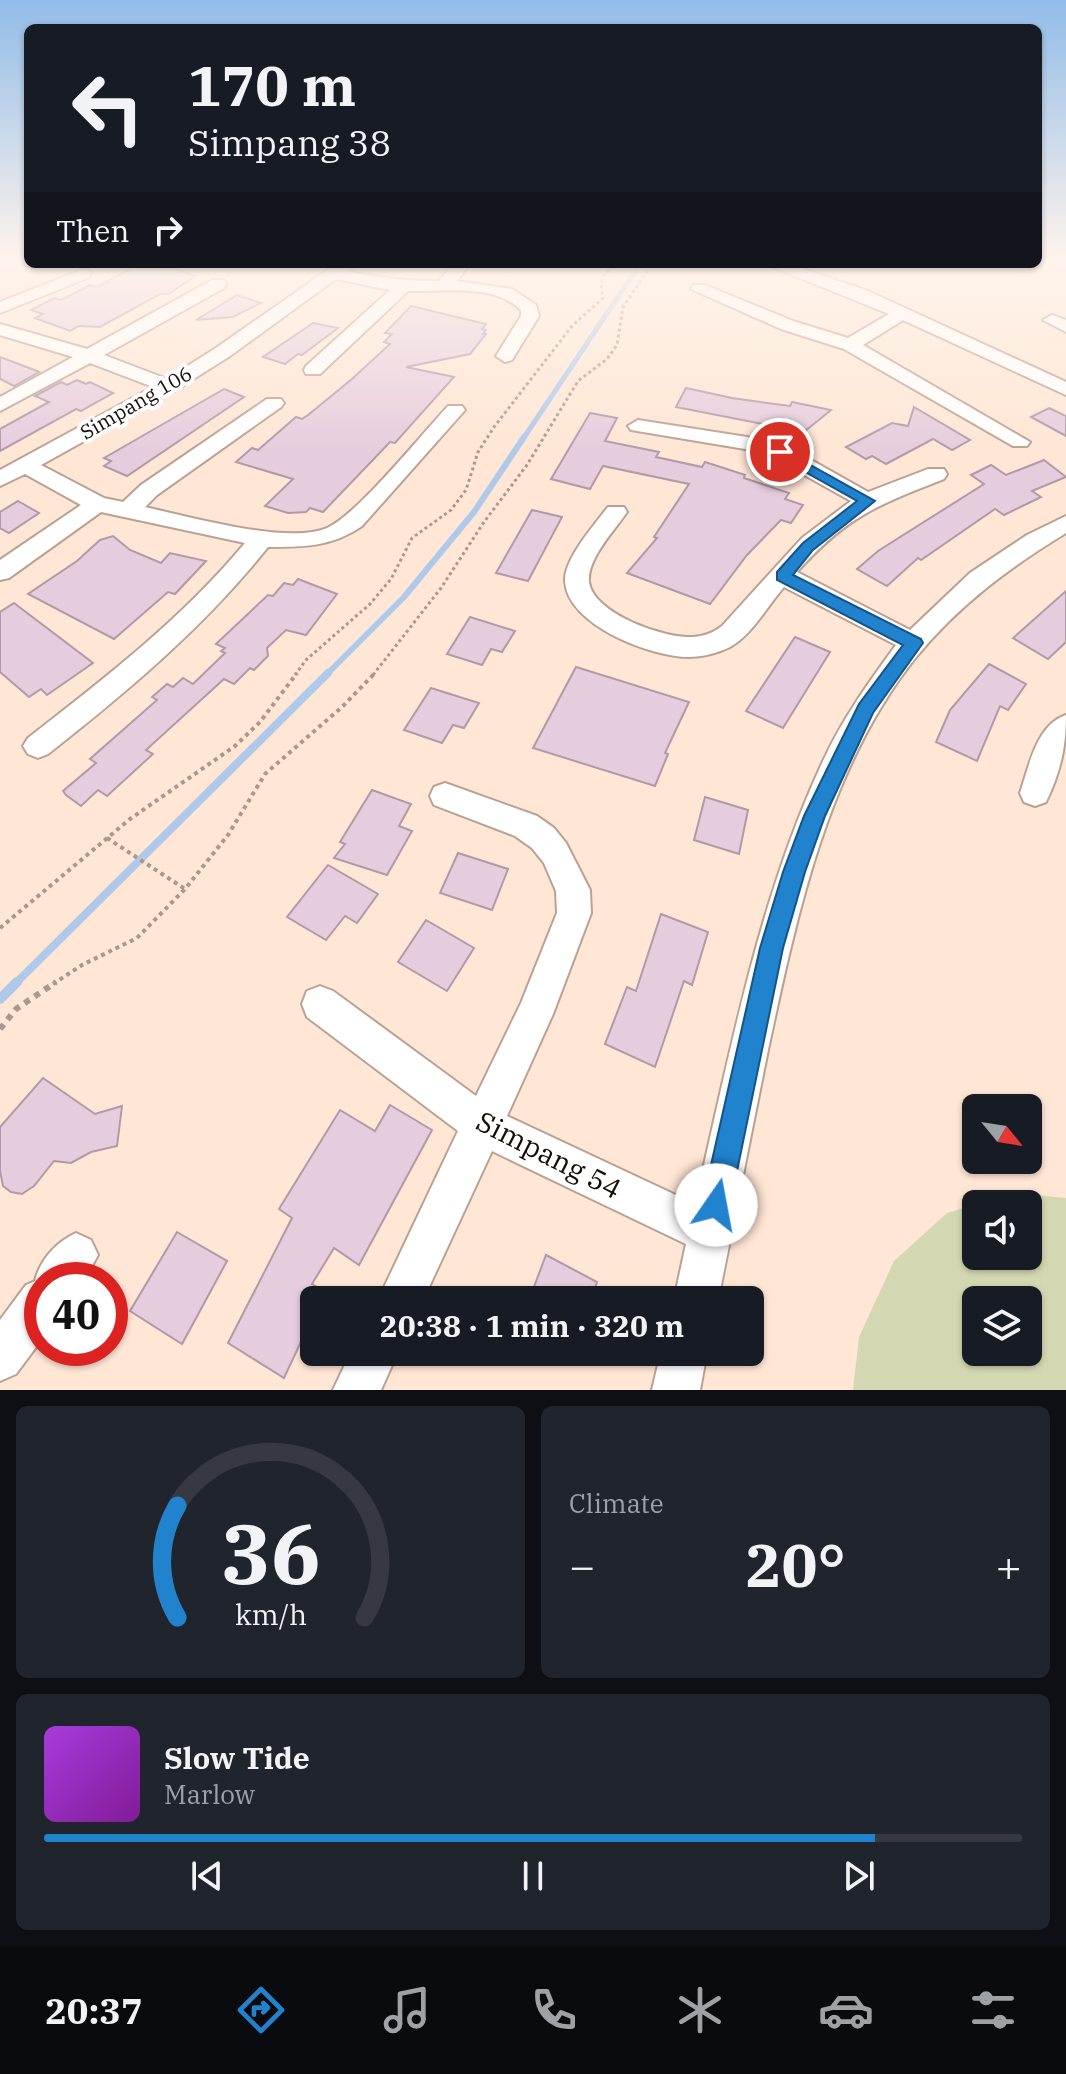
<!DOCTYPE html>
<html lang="en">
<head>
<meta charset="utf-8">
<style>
	body { margin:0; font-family:"IBM Plex Serif",serif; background:#20242c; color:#f1f3f6; height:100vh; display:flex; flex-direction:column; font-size:30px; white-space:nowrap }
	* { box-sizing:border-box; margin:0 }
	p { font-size:26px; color:#9ea1a6 }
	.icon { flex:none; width:44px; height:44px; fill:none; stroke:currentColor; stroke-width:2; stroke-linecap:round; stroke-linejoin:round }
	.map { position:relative; height:1390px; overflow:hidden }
	.drawer { display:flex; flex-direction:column; gap:16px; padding:16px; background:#0d0f14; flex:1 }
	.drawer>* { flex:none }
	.guide { position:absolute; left:24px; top:24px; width:1018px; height:244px; border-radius:12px; box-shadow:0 2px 6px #0004; background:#171b24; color:#f1f3f6; overflow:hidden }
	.needle { width:52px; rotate:120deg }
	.controls { position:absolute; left:962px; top:1094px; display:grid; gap:16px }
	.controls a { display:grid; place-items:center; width:80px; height:80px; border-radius:12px; background:#171b24; box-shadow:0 2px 6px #0004; font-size:40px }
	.speed { position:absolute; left:24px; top:1262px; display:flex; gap:16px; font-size:40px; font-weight:700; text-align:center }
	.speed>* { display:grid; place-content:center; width:104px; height:104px; border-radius:50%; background:#171b24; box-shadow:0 2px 6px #0004; line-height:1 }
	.speed .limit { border:12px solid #d22; background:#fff; color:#111 }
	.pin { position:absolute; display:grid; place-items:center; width:68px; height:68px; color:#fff; margin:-34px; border:4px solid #fff; border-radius:50%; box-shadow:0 2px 8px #0007 }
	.me { position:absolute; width:88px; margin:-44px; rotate:12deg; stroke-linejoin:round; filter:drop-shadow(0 0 6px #0008) }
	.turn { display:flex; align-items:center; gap:28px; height:168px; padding:0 32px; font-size:36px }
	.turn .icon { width:104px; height:104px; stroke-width:2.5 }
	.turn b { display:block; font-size:56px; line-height:68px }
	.then { display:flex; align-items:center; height:76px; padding:0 32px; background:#0003; gap:16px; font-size:30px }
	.big { font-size:60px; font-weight:700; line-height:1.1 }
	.drawer .tile { flex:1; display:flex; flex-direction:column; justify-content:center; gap:12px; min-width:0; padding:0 28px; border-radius:12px; background:#20242c }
	.drawer .dial { align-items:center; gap:0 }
	.dial svg { height:208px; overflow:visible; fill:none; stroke:#363941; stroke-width:7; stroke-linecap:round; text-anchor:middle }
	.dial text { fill:#f1f3f6; stroke:none }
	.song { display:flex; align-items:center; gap:24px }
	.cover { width:96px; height:96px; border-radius:12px; background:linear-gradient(135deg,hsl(280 70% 55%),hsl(290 70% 35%)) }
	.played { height:8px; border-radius:4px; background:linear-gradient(90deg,#2182ce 85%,#363941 85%) }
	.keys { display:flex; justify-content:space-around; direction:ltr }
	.heat { display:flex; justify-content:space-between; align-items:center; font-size:44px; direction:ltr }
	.drawer .tiles { flex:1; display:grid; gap:16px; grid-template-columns:1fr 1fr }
	.tile:last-child { grid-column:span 2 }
	.trip { position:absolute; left:300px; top:1286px; width:464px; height:80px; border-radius:12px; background:#171b24; box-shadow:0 2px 6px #0004; font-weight:700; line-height:80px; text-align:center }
	.menu { display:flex; height:128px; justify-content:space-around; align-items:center; background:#090b0e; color:#9ea1a6 }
	.menu .icon { width:56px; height:56px }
	.menu .selected { color:#2182ce }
	.menu b { font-size:36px; color:#f1f3f6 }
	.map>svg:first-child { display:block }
	.green { fill:#d4d8b2; fill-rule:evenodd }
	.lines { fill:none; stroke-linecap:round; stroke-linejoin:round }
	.stream-far3 { stroke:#afc9eb; stroke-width:5 }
	.stream-far2 { stroke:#afc9eb; stroke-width:6 }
	.stream-far1 { stroke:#afc9eb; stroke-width:8 }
	.stream { stroke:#afc9eb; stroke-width:10 }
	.building { fill:#e6cddd; stroke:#b199a9; stroke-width:2 }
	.minor-casing { stroke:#baa293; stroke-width:4 }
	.path-far2 { stroke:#ab988c; stroke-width:3; stroke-dasharray:3 3; stroke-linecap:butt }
	.path-far1 { stroke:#ab988c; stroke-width:4; stroke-dasharray:4 4; stroke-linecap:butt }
	.path { stroke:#ab988c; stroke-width:6; stroke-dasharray:6 6; stroke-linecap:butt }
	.minor { fill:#fff; fill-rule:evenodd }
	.route { fill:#2182ce; stroke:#155486; stroke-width:2 }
	.labels { text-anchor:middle; stroke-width:8; stroke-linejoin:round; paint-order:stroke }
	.far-street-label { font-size:20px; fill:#140c07; stroke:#fff }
	.near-street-label { font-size:28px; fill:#140c07; stroke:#fff }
</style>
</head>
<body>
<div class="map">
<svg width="1066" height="1390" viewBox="0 0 1066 1390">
	<rect width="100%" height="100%" fill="#ffe6d5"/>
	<!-- green -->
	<path class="green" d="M1013 1193 1066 1198V1390H853L859 1337 894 1261 947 1213 976 1204V1256H1028V1204H977ZM976 1300H1028V1352H976Z"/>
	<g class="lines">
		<!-- stream-far3 -->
		<path class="stream-far3" d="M523 439 640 264"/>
		<!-- stream-far2 -->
		<path class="stream-far2" d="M326 675 404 597 474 512 524 437"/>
		<!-- stream-far1 -->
		<path class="stream-far1" d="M15 984 328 673"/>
		<!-- stream -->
		<path class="stream" d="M0 999 17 982"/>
	</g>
	<!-- building -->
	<g class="building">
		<path d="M139 264H170L169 267 196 276 168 294H160L100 327 79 326 70 331 35 318 43 314 31 310 54 298 61 300 90 285 97 287Z"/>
		<path d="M237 295 261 303 233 317 196 320Z"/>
		<path d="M411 306 486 324 482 329 486 330 483 334H486L470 354 406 367 454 377 395 443 390 442 323 512 310 508 306 512 288 513 265 506 293 479 236 462 252 448 258 450 296 417 302 419 308 415 352 379 390 344 384 342 392 334 385 333Z"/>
		<path d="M313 323 338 328 302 355 298 354 285 364 263 357Z"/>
		<path d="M0 357 37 371 39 372 14 386 0 379Z"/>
		<path d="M77 380 86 384 90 382 113 393 81 411 76 409 0 451V429L49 402 35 396 61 382 67 385Z"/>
		<path d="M686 388 732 398 790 406 792 402 831 410 804 432 676 407Z"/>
		<path d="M224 389 244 397 127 476 104 466 111 461 104 458Z"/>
		<path d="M914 407 970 440 952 450 933 439 886 464 872 456 866 459 846 447 892 423 908 426Z"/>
		<path d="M1049 408 1066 416V436L1031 417Z"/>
		<path d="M590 413 617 418 605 441 659 452 656 457 702 467 705 462 745 475 744 478 789 493 785 499 803 505 791 523 781 520 747 555 710 604 627 573 657 538 654 537 689 484 603 466 590 489 551 479Z"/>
		<path d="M1044 460 1066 477 1032 491 1041 497 1004 515 995 509 921 560 918 558 887 586 857 569 878 551 984 484 971 475 991 465 1006 475Z"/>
		<path d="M18 501 39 513 9 533 0 528V512Z"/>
		<path d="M532 510 562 517 528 581 496 573Z"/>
		<path d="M113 536 130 550 161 563 170 553 206 561 175 594 168 592 114 639 28 594 77 561 100 540Z"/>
		<path d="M298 579 337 594 306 635 286 630 267 648 268 656 254 670 250 668 234 684 224 679 146 750 153 754 107 796 98 790 81 806 66 795 63 791 96 763 90 759 157 700 152 697 167 684 173 687 183 678 193 684 225 653 221 651 225 648 216 644 268 595 273 596 284 583 293 585Z"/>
		<path d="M1066 591V642L1048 659 1013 638Z"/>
		<path d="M14 603 93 663 47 695 41 689 29 697 0 672V612Z"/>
		<path d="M470 617 515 631 502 652 491 649 482 665 447 654Z"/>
		<path d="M795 637 830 652 783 728 746 711Z"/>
		<path d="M989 664 1026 684 1008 710 1000 706 977 761 936 742 950 710Z"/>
		<path d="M576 667 689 702 665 753 668 754 655 786 533 748Z"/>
		<path d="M431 688 479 703 464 728 453 725 442 743 404 730Z"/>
		<path d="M372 790 411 804 399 826 412 831 387 875 334 858 345 844 340 842Z"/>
		<path d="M705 797 748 810 739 854 694 840Z"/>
		<path d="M458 853 508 869 492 910 440 893Z"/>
		<path d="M328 865 378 894 357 923 345 916 326 940 287 917Z"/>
		<path d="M661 914 708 932 692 985 684 981 655 1067 605 1044 627 987 636 991Z"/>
		<path d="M426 920 474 948 447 991 398 962Z"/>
		<path d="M43 1078 95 1114 122 1106 117 1146 91 1152 71 1163 54 1161 34 1186 22 1194 11 1192 3 1186 0 1171V1127Z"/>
		<path d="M390 1105 432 1130 359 1265 334 1248 312 1284 339 1300H314V1314L284 1378 228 1343 292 1218 279 1209 340 1110 375 1131Z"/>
		<path d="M177 1232 227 1261 182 1344 130 1311Z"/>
		<path d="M546 1255 597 1282 591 1300H529Z"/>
	</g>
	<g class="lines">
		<defs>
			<g id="minor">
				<path d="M336 264H354L346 271C378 278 407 281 439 281L453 264H470L457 281 512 289 536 305 539 316 512 360 505 362 496 356 521 316V310C493 283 445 292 408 291L320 374H306L304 370 306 366 390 290 336 279 230 356 176 390 41 465 104 498 123 502 141 485 267 399H281L284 403 281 407 157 495 145 507C187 516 288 545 327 528 358 514 422 434 448 406H462L465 410 362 526C331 547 304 547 268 547 204 627 128 691 48 754L38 758 28 754 23 746 28 738C105 678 182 619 245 543L101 512 9 578 0 580V560L81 505 25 474 0 486V470L153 387 90 363 0 411V397L73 357 0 335V324L87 349 212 280H224L226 284 224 288 104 355 167 379 216 348Z"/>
				<path d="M765 264H789L868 291 1066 382V395L903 320 863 345 1030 442 1027 446H1013L844 349 781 329 691 289 693 285H705L793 321 848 338 889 314Z"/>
				<path d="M84 269 90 271V277L0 313V302Z"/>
				<path d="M1052 315 1066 320V332L1043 320Z"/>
				<path d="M638 420 747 437 788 447 868 492 928 469H944L947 474 944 479C877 505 846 517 797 572L910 630 970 573 1027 535 1066 516V533C1010 567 959 605 917 656 828 766 797 914 768 1050 751 1133 735 1217 718 1300H674L686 1244 492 1151 423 1300H378L458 1131 307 1017 302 1004 307 991 320 986 333 991 476 1096 521 1003 557 913 556 891 544 863 532 848 515 836 434 805 430 796 434 787 445 783 537 816 554 828 566 843 590 890 591 913 553 1014 507 1116 695 1204C730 1054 758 899 824 759 843 718 869 682 896 645L784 587C768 605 752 635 730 647 718 653 702 657 689 657 651 657 567 625 565 581 564 559 595 524 608 507H624L627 512C615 530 587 558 589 582 593 614 666 639 693 637 705 636 713 633 722 626L802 538 851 501 772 457 745 449 631 430 628 426Z"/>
				<path d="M1066 715C1066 748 1060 773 1046 802L1035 806 1024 802 1020 793C1029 767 1036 725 1066 715Z"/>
				<path d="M76 1233 91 1240 98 1255 84 1280H42V1339L16 1374 0 1381V1320L26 1285 35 1281C40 1260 56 1242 76 1233Z"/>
				<path d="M351 1352H398L381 1390H333Z"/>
				<path d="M661 1352H707L700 1390H652Z"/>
			</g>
		</defs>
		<!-- minor casing -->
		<use href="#minor" class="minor-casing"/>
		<!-- path-far2 -->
		<g class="path-far2">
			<path d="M295 675 306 660 370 604 391 579 412 538 451 510 466 490 478 452 494 427 572 326 603 298C599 278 602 273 620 264"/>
			<path d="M373 675 441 588 484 522 527 465 578 381 607 359 617 345 623 307 652 264"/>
		</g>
		<!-- path-far1 -->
		<g class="path-far1">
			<path d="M107 838 185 889"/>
			<path d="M0 928 130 819 235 746 260 722 297 673"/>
			<path d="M53 984 82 965 137 938 185 889 228 835 265 774 342 707 375 673"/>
		</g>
		<!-- path -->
		<path class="path" d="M0 1029 16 1009 56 982"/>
		<!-- minor -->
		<use href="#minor" class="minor"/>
	</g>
	<!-- sky -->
	<linearGradient id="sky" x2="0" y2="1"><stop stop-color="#91bce9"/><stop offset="0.57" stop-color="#fff4ec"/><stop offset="1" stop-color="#fff4ec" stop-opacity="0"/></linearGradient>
	<rect width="1066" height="453" fill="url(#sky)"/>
	<!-- route -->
	<path class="route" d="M780 448 875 501 813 550 793 575 921 639 923 643 873 713 825 816 805 872 783 948 730 1205 726 1214 716 1218 706 1214 702 1205 760 948 783 872 804 816 859 704 903 645 777 580V572L803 543 857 501 775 455 773 452Z"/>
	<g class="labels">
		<!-- far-street labels -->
		<g class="far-street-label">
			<text transform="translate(136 403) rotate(-30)" y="7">Simpang 106</text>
		</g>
		<!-- near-street labels -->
		<g class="near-street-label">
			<text transform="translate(549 1155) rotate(27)" y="10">Simpang 54</text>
		</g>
	</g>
</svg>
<div class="controls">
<a><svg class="needle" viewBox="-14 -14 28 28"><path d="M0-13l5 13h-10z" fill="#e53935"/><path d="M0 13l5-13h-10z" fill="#9ea1a6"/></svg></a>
<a><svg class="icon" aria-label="sound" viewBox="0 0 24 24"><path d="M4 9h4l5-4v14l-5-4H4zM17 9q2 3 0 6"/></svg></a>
<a><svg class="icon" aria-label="layers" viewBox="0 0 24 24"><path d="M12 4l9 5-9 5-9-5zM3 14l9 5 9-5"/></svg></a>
</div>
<div class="speed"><div class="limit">40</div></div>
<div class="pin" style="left:780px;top:452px;background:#d93025"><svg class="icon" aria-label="arrive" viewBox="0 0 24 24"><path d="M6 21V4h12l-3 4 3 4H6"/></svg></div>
<svg class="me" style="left:716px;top:1205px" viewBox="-20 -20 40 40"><circle r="19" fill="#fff"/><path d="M0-13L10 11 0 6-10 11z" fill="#2182ce"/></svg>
<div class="trip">20:38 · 1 min · 320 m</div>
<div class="guide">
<div class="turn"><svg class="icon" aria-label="left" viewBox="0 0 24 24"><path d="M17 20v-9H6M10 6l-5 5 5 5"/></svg><div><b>170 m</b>Simpang 38</div></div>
<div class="then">Then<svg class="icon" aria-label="right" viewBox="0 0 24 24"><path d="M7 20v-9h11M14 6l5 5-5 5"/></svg></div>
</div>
</div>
<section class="drawer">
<div class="tiles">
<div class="tile dial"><svg viewBox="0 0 100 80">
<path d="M14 69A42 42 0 1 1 86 69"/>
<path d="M14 69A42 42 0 0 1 14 26" stroke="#2182ce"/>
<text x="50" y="56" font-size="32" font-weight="700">36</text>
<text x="50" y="72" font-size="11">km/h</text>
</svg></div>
<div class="tile"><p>Climate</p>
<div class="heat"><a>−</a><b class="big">20°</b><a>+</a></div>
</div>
<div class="tile">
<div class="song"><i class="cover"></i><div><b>Slow Tide</b><p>Marlow</p></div></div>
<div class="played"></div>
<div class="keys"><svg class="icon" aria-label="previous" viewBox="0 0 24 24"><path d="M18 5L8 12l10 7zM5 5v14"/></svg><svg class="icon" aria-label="pause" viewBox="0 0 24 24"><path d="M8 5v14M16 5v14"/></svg><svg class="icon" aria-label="next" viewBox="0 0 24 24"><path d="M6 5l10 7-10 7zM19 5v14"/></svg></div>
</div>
</div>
</section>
<nav class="menu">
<b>20:37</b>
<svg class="icon selected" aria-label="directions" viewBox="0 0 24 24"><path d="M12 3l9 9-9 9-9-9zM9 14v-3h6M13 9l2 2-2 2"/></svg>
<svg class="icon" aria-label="music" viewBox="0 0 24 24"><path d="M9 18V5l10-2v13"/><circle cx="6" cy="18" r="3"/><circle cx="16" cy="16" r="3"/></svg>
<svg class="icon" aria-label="phone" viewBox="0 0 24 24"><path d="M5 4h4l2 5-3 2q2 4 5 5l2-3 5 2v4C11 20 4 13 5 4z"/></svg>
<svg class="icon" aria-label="climate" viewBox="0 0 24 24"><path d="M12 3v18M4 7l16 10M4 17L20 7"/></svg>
<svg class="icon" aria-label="car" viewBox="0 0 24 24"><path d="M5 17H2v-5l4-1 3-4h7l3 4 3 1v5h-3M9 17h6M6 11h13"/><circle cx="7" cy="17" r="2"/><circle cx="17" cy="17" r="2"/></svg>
<svg class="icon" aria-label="filters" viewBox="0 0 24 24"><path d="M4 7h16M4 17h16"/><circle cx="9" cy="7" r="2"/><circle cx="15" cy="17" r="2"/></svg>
</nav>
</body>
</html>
